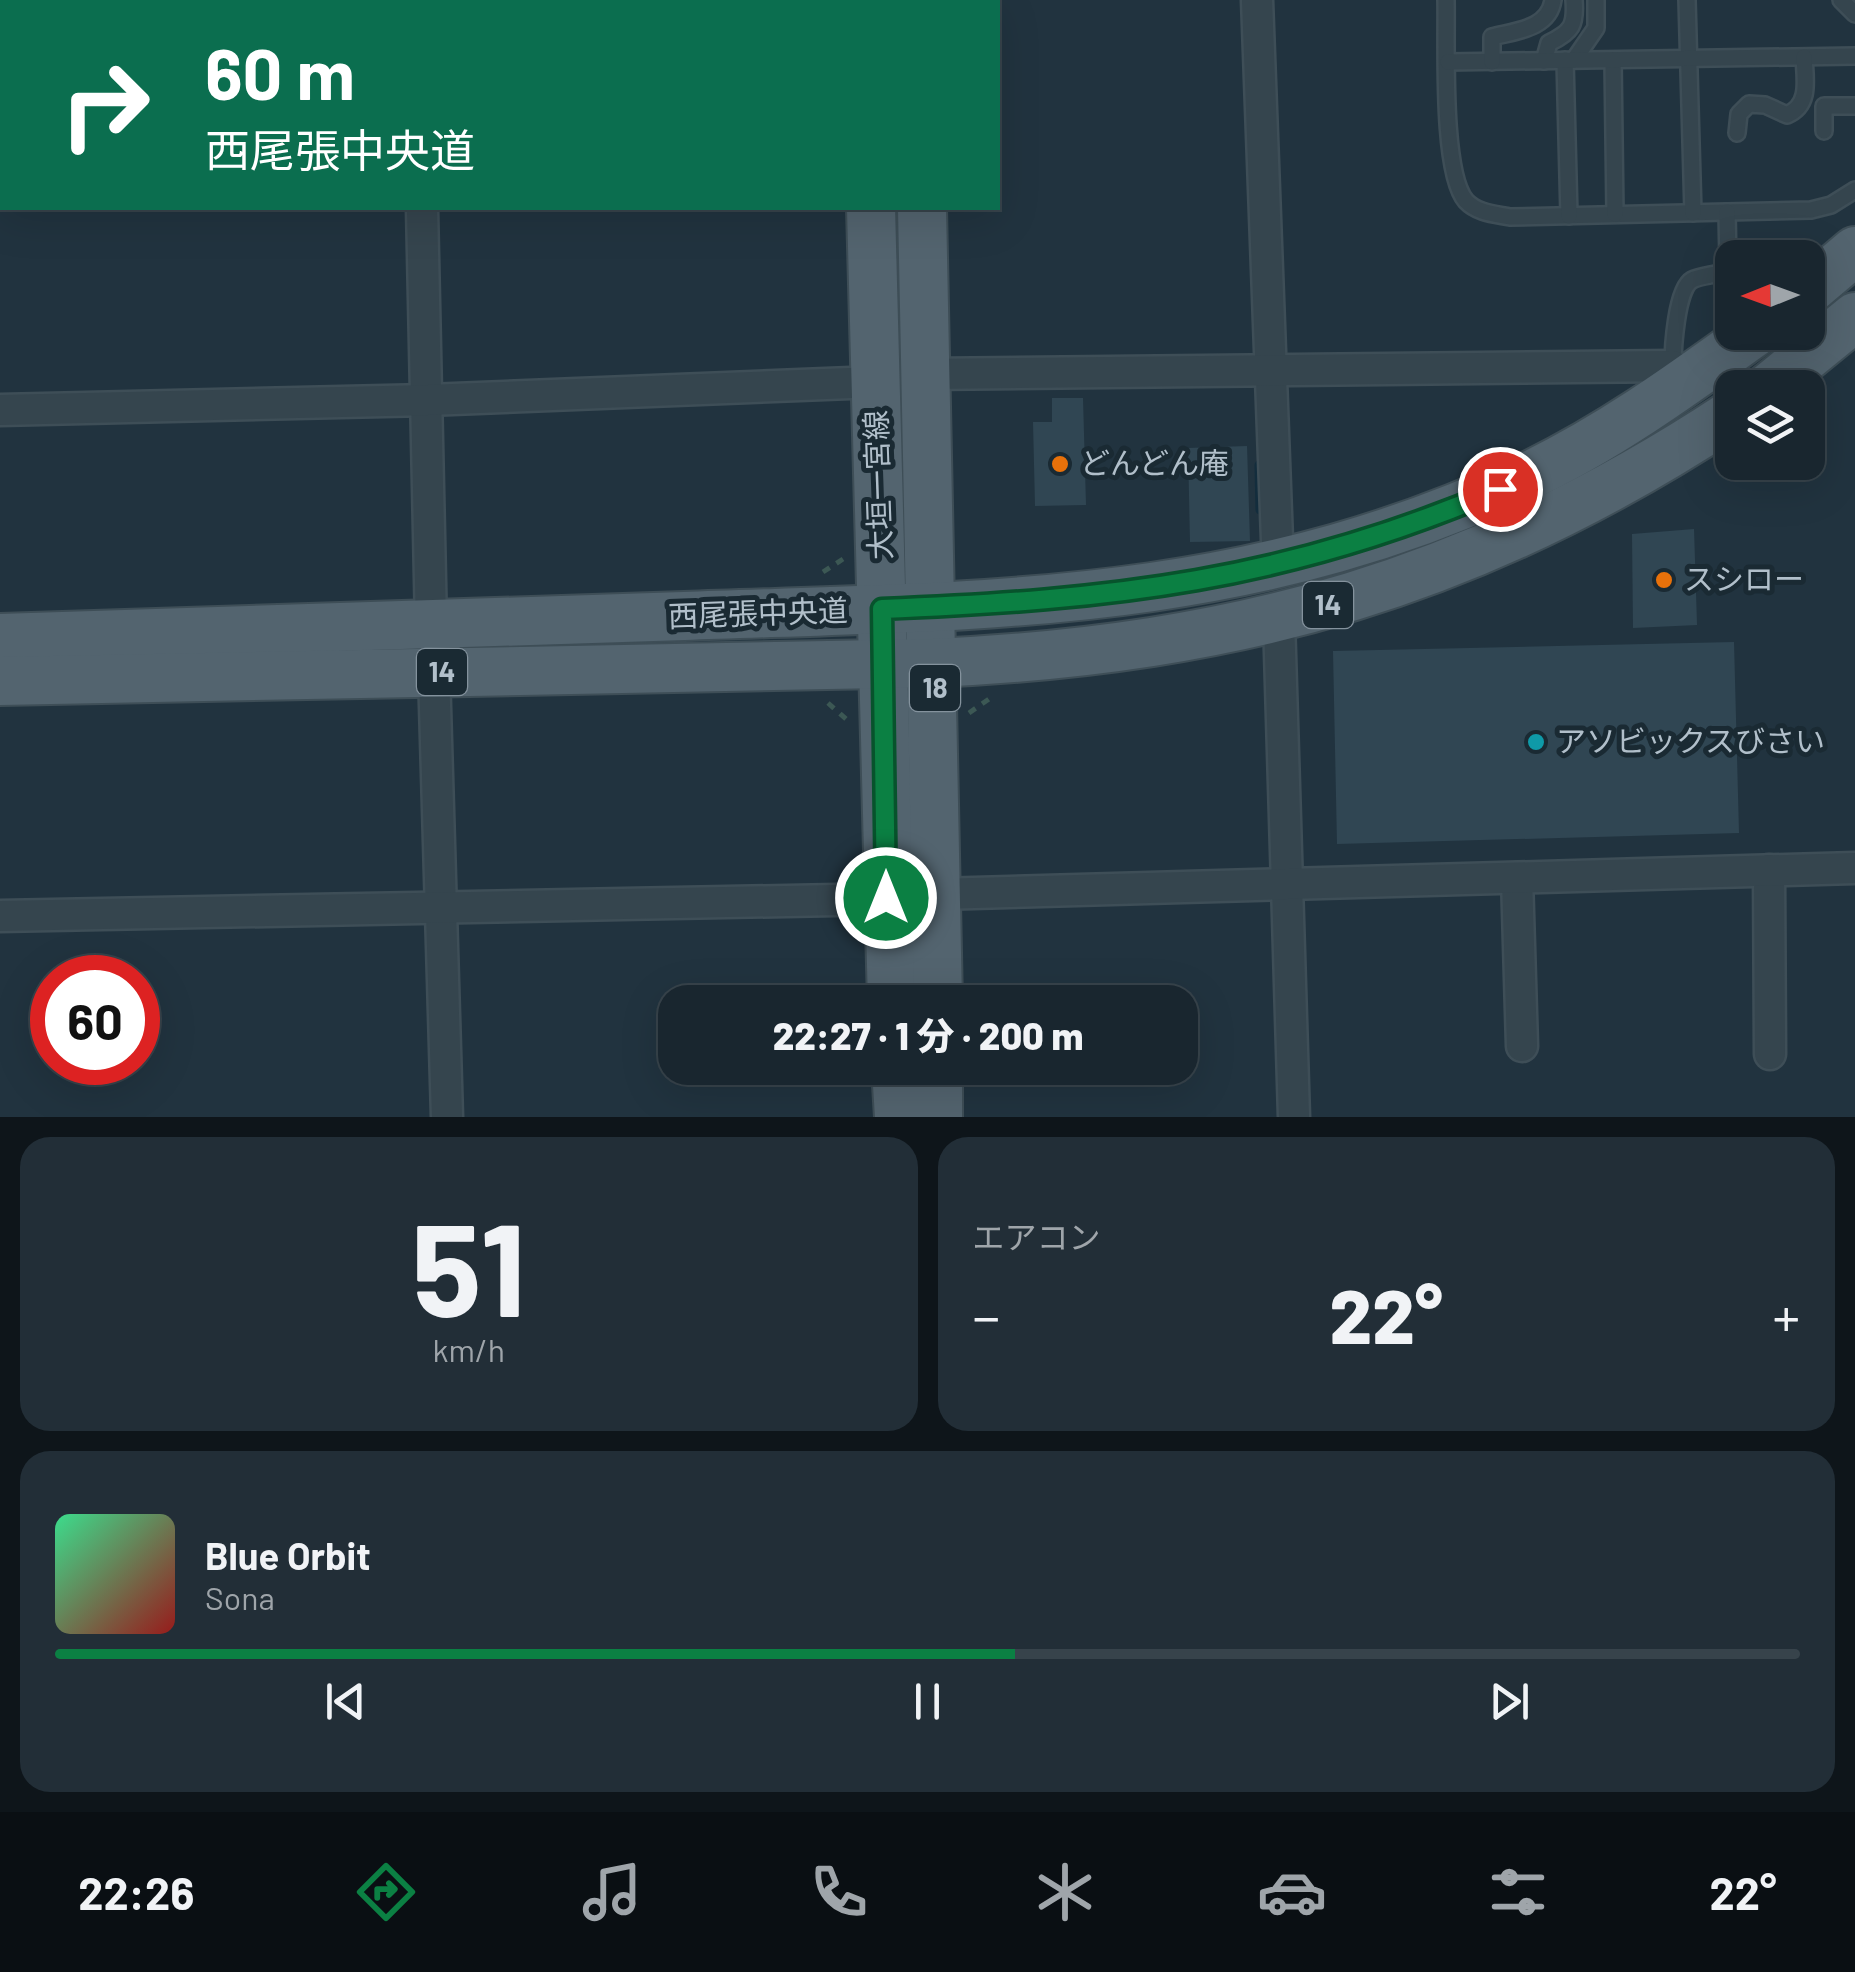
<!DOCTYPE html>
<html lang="ja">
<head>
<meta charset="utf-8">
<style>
	body { margin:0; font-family:Barlow,"Noto Sans JP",sans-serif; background:#222e37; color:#f1f3f6; height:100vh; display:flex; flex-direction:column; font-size:38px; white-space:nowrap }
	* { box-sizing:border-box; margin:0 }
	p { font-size:32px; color:#9fa5aa }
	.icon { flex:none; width:55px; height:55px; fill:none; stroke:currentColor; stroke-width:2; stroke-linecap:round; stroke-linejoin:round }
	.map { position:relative; height:1117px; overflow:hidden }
	.side { display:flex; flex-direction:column; gap:20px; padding:20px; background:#0e151a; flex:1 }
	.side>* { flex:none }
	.guide { position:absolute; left:0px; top:0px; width:1000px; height:210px; box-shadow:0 10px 40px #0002,0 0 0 2px #37434b; background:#0b6e4f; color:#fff; overflow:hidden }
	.needle { width:65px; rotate:269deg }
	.buttons { position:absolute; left:1715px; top:240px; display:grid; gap:20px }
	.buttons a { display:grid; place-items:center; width:110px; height:110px; border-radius:20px; background:#19262f; box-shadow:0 10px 40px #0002,0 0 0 2px #37434b; font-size:50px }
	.speed { position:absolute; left:30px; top:955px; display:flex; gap:20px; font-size:50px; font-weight:700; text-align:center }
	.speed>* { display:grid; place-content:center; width:130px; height:130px; border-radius:50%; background:#19262f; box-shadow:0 10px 40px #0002,0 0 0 2px #37434b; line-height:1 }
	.speed .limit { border:15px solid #d22; background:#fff; color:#111 }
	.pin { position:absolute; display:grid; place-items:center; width:85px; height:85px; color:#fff; margin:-42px; border:5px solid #fff; border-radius:50%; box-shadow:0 2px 10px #0007 }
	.me { position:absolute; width:110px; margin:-55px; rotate:0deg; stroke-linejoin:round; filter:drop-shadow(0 0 8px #0008) }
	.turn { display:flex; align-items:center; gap:35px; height:210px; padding:0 40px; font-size:45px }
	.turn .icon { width:130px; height:130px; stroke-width:2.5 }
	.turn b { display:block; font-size:70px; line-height:85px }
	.big { font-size:75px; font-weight:800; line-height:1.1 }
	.side .widget { flex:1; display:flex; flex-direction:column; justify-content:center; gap:15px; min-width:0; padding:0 35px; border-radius:30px; background:#222e37 }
	.side .dial { align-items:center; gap:0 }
	.dial b { font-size:130px; line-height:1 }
	.song { display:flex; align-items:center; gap:30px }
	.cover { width:120px; height:120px; border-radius:15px; background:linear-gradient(135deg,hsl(150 70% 55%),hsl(0 70% 35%)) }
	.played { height:10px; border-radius:5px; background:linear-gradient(90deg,#0b8043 55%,#37434b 55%) }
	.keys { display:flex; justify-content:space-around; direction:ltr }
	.heat { display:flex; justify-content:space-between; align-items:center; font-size:55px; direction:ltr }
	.side .tiles { flex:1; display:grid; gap:20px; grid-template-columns:1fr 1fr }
	.widget:last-child { grid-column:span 2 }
	.trip { position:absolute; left:658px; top:985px; width:540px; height:100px; border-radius:30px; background:#19262f; box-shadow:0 10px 40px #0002,0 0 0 2px #37434b; font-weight:800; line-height:100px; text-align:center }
	.dock { display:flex; height:160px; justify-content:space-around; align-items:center; background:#0a0f13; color:#9fa5aa }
	.dock .icon { width:70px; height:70px }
	.dock .active { color:#0b8043 }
	.dock b { font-size:45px; color:#f1f3f6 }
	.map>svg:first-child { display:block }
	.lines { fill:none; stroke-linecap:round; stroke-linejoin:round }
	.stream { stroke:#132d3d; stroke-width:9 }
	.building { fill:#304653 }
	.lane-casing { stroke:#3e4e57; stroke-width:20 }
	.street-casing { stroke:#3e4e57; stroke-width:35 }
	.primary-casing { stroke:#3e4e57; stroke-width:52 }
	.path { stroke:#3c5854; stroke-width:5; stroke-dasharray:8 8; stroke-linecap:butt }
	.lane { stroke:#35454e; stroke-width:15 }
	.street { stroke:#35454e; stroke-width:30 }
	.primary { stroke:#53646f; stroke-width:48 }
	.route-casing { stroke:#07532c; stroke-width:25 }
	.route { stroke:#0b8043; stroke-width:18 }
	.food-dot { fill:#e8710a; stroke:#1a2a33; stroke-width:4 }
	.culture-dot { fill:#0f9aa8; stroke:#1a2a33; stroke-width:4 }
	.labels { text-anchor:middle; stroke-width:10; stroke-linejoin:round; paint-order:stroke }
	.shield { fill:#1a2a33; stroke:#84929d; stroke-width:2.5 }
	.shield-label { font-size:28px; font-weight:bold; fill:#b1bfca }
	.poi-label { font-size:30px; fill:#b1bfca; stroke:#1a2a33; text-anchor:start }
	.street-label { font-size:30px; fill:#b1bfca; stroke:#1a2a33 }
</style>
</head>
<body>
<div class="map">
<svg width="1855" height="1117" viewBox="0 0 1855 1117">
	<rect width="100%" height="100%" fill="#21333f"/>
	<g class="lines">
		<!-- stream -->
		<path class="stream" d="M1259 465 1260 510"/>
	</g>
	<!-- building -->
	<g class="building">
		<path d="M1052 398H1083L1086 505 1035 506 1033 422H1052Z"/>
		<path d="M1247 446 1250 541 1190 542 1188 448Z"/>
		<path d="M1694 529 1697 625 1633 628 1632 534Z"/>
		<path d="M1734 642 1739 833 1337 844 1333 651Z"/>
	</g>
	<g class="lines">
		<defs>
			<g id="lane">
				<path d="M1446 0C1447 42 1441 172 1466 201 1477 213 1495 214 1510 217L1811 210 1831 205 1855 190"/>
				<path d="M1687 0 1693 213"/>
				<path d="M1841 0 1855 14"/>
				<path d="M1565 60 1569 216"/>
				<path d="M1574 60 1596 28V0"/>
				<path d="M1613 60 1615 214"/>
				<path d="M1544 61 1549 43C1572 32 1576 25 1574 0"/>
				<path d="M1448 62 1855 56"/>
				<path d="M1492 62V37C1515 31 1549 29 1553 0"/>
				<path d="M1824 131V106H1855"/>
				<path d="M1737 133 1739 114 1749 104 1765 105 1787 115C1811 105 1805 79 1804 57"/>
				<path d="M1673 366C1673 350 1676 289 1692 280 1699 276 1714 275 1723 272L1728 263 1727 212"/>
			</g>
			<g id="street">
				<path d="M414 0V2"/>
				<path d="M1257 0 1278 567"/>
				<path d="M422 208 431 626"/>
				<path d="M926 374 1673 366 1684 383"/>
				<path d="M0 410 428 400 876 382"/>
				<path d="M1279 620 1294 1117"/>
				<path d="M434 672 447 1117"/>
				<path d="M1769 870 1770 1054"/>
				<path d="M1517 878 1522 1046"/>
				<path d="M938 894 1855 868"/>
				<path d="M0 916 886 899"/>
			</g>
			<g id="primary">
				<path d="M866 0V2"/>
				<path d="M918 0V2"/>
				<path d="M871 208 892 1002"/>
				<path d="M922 208 938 1002"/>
				<path d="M1808 291 1855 251"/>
				<path d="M1768 388 1855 317"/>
				<path d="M0 638C228 632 456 625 684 616 986 605 1242 610 1524 478 1607 439 1680 386 1755 332"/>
				<path d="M0 681 934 663C1240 649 1476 583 1732 414"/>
				<path d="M896 1068 899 1117"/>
				<path d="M938 1068V1117"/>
			</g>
		</defs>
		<!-- lane casing -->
		<use href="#lane" class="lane-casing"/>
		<!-- street casing -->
		<use href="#street" class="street-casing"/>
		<!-- primary casing -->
		<use href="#primary" class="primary-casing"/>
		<!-- path -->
		<g class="path">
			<path d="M823 572 843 559"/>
			<path d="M828 703 846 719"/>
			<path d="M969 713 989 699"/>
		</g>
		<!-- lane -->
		<use href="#lane" class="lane"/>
		<!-- street -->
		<use href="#street" class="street"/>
		<!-- primary -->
		<use href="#primary" class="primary"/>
	</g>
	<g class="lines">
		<defs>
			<path id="route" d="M886 898 882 609C1111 600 1286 581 1500 489"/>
		</defs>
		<!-- route casing -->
		<use href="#route" class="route-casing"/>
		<!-- route -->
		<use href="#route" class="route"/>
	</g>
	<!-- markers -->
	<g class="food-dot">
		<circle cx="1060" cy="464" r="10"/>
		<circle cx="1664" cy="580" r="10"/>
	</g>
	<circle class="culture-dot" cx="1536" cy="742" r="10"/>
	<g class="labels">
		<!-- shield labels -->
		<g class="shield">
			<rect x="1303" y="582" width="50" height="46" rx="8"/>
			<rect x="417" y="649" width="50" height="46" rx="8"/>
			<rect x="910" y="665" width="50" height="46" rx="8"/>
		</g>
		<g class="shield-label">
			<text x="1328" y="615">14</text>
			<text x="442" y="682">14</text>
			<text x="935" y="698">18</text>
		</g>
		<!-- poi labels -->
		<g class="poi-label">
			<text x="1080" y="474">どんどん庵</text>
			<text x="1684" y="590">スシロー</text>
			<text x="1556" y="752">アソビックスびさい</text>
		</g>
		<!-- street labels -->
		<g class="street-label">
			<text transform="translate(879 485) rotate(-92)" y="10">大垣一宮線</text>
			<text transform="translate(758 614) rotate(-2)" y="10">西尾張中央道</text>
		</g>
	</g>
</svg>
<div class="buttons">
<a><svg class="needle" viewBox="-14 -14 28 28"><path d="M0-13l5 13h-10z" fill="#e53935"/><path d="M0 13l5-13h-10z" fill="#9fa5aa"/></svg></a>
<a><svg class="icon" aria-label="layers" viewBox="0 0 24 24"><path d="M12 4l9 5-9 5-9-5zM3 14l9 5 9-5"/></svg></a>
</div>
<div class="speed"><div class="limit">60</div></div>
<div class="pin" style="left:1500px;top:489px;background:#d93025"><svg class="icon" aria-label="arrive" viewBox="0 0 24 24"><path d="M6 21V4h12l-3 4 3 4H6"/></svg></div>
<svg class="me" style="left:886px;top:898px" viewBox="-20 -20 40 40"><circle r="17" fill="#0b8043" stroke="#fff" stroke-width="3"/><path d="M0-11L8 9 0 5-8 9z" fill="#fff"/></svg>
<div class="trip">22:27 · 1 分 · 200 m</div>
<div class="guide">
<div class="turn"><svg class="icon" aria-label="right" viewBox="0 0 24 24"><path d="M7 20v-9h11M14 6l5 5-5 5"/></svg><div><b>60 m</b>西尾張中央道</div></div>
</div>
</div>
<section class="side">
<div class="tiles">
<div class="widget dial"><b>51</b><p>km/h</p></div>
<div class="widget"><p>エアコン</p>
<div class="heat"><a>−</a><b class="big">22°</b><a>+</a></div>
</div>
<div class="widget">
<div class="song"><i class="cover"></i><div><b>Blue Orbit</b><p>Sona</p></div></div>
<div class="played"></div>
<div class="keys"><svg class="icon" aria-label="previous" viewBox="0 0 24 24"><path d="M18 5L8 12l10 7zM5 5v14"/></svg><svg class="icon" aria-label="pause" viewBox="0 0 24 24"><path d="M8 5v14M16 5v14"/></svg><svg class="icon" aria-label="next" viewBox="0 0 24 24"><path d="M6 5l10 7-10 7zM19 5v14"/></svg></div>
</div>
</div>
</section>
<nav class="dock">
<b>22:26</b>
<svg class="icon active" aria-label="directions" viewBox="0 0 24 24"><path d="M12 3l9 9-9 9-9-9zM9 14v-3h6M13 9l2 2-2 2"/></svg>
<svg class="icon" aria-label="music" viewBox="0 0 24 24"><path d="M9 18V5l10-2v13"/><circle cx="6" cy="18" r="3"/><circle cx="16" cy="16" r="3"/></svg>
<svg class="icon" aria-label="phone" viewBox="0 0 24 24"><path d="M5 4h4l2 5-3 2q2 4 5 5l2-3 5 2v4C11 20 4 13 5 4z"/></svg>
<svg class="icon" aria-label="climate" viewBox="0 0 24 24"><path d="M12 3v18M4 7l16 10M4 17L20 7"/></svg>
<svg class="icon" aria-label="car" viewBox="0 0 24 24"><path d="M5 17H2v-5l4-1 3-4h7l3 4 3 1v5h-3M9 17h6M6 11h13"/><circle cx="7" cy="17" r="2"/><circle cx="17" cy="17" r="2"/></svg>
<svg class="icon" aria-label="filters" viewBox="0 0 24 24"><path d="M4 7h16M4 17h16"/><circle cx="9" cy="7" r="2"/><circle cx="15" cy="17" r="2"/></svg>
<b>22°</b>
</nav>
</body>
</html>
